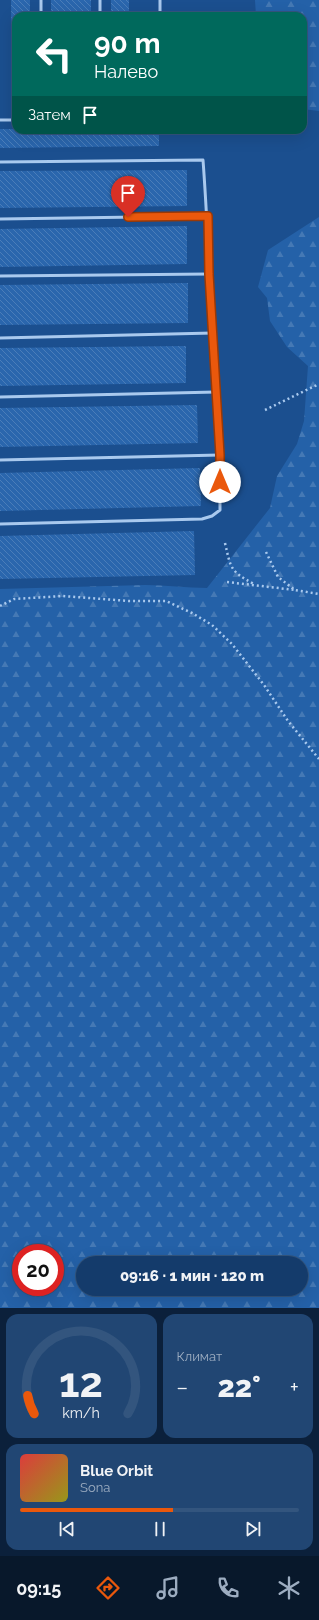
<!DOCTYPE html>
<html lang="ru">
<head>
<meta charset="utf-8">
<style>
	body { margin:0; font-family:Raleway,sans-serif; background:#214673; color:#f1f3f6; height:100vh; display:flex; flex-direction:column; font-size:15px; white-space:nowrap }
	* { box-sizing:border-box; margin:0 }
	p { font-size:13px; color:#9dadc1 }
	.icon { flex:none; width:22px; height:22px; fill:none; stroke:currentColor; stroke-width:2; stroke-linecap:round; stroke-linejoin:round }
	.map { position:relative; height:1308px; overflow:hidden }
	.sheet { display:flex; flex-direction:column; gap:6px; padding:6px; background:#0b203b; flex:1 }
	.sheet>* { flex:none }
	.guide { position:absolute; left:12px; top:12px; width:295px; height:122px; border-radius:12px; box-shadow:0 4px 16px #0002,0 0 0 1px #33557e; background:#00695c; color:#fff; overflow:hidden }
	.speed { position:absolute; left:12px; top:1244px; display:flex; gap:8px; font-size:20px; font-weight:700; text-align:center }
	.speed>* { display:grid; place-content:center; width:52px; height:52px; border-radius:50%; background:#143b6b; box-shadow:0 4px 16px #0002,0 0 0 1px #33557e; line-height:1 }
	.speed .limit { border:6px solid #d22; background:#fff; color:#111 }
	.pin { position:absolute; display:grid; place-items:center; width:34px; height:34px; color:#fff; margin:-41px -17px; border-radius:50% 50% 50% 0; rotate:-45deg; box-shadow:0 0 4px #0007 }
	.pin .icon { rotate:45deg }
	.me { position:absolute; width:44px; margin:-22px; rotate:0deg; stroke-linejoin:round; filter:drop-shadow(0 0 3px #0008) }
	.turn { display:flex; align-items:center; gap:14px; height:84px; padding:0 16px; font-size:18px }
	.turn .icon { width:52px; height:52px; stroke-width:2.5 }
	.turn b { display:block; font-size:28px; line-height:34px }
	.then { display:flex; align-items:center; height:38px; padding:0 16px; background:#0003; gap:8px; font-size:15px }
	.big { font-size:30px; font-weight:800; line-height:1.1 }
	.sheet .widget { flex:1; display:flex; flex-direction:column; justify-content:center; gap:6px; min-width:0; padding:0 14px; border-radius:12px; background:#214673 }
	.sheet .dial { align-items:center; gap:0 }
	.dial svg { height:104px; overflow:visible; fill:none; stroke:#33557e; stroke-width:7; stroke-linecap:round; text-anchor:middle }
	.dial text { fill:#f1f3f6; stroke:none }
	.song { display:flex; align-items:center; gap:12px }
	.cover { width:48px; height:48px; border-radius:6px; background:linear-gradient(135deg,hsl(0 70% 55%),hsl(60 70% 35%)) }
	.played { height:4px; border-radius:2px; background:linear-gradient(90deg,#ea580c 55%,#33557e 55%) }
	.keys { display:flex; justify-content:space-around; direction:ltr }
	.heat { display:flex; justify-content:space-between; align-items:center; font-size:22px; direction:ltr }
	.sheet .tiles { flex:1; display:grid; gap:6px; grid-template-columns:1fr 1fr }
	.widget:last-child { grid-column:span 2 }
	.trip { position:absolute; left:76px; top:1256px; width:232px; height:40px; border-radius:20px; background:#143b6b; box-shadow:0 4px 16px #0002,0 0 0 1px #33557e; font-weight:800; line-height:40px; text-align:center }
	.tab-bar { display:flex; height:64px; justify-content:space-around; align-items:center; background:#08182b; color:#9dadc1 }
	.tab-bar .icon { width:28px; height:28px }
	.tab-bar .selected { color:#ea580c }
	.tab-bar b { font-size:18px; color:#f1f3f6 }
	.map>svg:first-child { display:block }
	.forest { fill:url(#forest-firs); fill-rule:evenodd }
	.building { fill:url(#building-back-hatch) }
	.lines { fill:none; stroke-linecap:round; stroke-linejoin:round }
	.path { stroke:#a9c9ee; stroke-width:2.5; stroke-dasharray:2 3; stroke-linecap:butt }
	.lane { stroke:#a9c9ee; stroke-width:3 }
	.route-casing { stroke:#983908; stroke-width:10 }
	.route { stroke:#ea580c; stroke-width:7 }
</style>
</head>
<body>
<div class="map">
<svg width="319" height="1308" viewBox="0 0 319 1308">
	<defs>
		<pattern id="forest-firs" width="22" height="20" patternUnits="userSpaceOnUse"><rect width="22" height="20" fill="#2461a8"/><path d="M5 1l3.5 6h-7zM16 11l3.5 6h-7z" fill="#4579b5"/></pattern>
		<pattern id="building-back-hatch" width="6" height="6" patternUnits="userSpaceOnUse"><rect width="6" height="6" fill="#2a66ad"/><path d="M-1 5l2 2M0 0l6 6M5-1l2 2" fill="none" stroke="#4a7db9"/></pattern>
	</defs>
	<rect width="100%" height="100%" fill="#1b4f8f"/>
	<!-- forest -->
	<g class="forest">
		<path d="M255 0H319V111L303 109V16H256Z"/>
		<path d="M319 217V1308H0V589L145 585C166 585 186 588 207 588L270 508 277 476 297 444 304 421 308 366 287 347 270 321 267 298 258 287 268 250ZM21 1253H55V1287H21ZM83 1263H301V1289H83Z"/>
	</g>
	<!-- building -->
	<g class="building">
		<path d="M11 0H30V16H16V106H12Z"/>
		<rect x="51" y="0" width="40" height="16"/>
		<rect x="111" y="0" width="18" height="16"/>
		<path d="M0 129 159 130V146L0 148Z"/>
		<path d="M187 170V206L0 208V171Z"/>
		<path d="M187 226V264L0 267V229Z"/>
		<path d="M188 283V323L0 325V285Z"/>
		<path d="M186 346V383L0 386V348Z"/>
		<path d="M197 405 198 443 0 447V408Z"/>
		<path d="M200 468 201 506 0 511V473Z"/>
		<path d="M194 531 195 575 0 579V536Z"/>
	</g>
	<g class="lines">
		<!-- path -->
		<g class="path">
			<path d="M265 410 319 384"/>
			<path d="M225 543C231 569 230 571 254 584"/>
			<path d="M266 552 278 577 295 590 319 594"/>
			<path d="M227 582 295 590"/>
			<path d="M0 606 14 599 63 596 129 601H166L192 613 212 625 232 644 264 685 288 721 319 759"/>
		</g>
		<!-- lane -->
		<g class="lane">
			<path d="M41 0V16"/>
			<path d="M100 0V16"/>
			<path d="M160 0V16"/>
			<path d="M0 120H16"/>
			<path d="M0 162 203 160C207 213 209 267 212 321 216 384 220 446 220 510L212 516 202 519 0 524"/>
			<path d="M0 219 208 216"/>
			<path d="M0 276 209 274"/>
			<path d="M0 338 213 333"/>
			<path d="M0 397 216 392"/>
			<path d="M0 460 220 455"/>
		</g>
	</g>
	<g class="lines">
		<defs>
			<path id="route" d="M128 217 208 216 209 274 220 455V482"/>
		</defs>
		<!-- route casing -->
		<use href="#route" class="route-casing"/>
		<!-- route -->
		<use href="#route" class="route"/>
	</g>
</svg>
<div class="speed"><div class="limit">20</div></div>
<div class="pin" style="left:128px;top:217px;background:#d93025"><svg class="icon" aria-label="arrive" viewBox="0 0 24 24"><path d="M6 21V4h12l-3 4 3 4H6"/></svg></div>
<svg class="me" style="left:220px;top:482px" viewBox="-20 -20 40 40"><circle r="19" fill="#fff"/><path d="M0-13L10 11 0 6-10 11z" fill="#ea580c"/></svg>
<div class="trip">09:16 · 1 мин · 120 m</div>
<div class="guide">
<div class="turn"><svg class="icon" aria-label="left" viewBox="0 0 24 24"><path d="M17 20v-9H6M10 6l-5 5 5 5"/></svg><div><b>90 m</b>Налево</div></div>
<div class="then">Затем<svg class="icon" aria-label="arrive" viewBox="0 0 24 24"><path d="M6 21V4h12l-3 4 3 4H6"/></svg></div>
</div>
</div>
<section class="sheet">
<div class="tiles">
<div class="widget dial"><svg viewBox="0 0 100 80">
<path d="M14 69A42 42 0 1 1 86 69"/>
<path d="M14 69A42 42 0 0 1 9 55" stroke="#ea580c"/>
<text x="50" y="56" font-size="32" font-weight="700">12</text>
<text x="50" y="72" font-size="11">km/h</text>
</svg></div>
<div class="widget"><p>Климат</p>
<div class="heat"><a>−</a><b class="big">22°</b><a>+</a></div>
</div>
<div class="widget">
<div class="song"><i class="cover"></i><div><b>Blue Orbit</b><p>Sona</p></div></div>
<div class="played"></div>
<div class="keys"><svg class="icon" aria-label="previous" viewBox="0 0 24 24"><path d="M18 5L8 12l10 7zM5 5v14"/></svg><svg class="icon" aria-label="pause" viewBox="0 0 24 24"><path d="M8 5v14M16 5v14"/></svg><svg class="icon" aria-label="next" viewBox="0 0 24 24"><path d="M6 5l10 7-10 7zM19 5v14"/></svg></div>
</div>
</div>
</section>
<nav class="tab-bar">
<b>09:15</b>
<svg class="icon selected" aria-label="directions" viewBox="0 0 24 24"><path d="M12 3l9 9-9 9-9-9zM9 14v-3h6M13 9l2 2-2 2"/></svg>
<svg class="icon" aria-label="music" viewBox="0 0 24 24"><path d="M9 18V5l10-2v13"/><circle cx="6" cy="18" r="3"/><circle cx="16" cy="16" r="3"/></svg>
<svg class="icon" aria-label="phone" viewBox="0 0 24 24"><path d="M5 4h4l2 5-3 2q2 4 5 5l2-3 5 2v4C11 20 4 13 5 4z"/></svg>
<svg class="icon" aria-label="climate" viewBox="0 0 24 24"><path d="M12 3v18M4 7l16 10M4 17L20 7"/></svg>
</nav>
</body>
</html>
